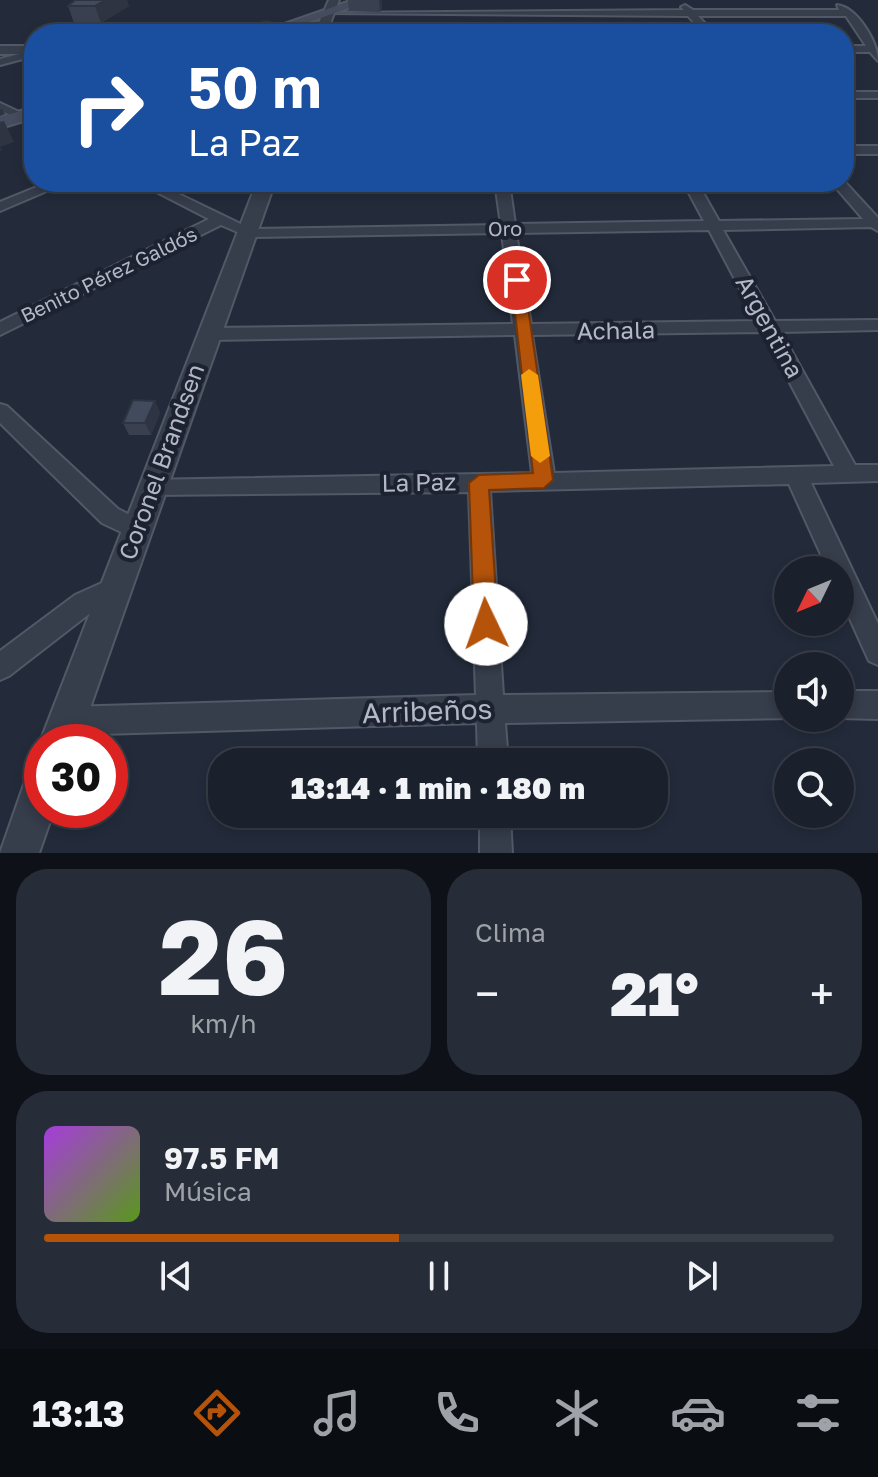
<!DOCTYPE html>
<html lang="es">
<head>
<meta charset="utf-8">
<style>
	body { margin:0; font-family:"Golos Text",sans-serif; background:#272d38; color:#f1f3f6; height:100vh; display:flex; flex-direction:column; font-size:30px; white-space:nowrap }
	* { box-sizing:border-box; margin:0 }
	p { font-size:26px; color:#9fa3a9 }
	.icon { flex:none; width:44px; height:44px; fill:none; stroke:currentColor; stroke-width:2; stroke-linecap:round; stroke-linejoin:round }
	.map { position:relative; height:853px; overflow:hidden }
	.sheet { display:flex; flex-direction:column; gap:16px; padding:16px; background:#0e1218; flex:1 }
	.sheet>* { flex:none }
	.guide { position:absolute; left:24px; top:24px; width:830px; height:168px; border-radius:32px; box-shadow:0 4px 12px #0003,0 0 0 2px #383e48; background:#1a4fa0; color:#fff; overflow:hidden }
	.needle { width:52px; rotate:227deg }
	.controls { position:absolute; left:774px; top:556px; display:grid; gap:16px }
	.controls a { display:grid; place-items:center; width:80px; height:80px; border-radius:50%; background:#1a202c; box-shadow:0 4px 12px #0003,0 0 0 2px #383e48; font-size:40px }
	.speed { position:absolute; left:24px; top:724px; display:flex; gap:16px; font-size:40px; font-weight:700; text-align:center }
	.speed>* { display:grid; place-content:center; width:104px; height:104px; border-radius:50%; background:#1a202c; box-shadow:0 4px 12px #0003,0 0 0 2px #383e48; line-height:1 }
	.speed .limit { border:12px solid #d22; background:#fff; color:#111 }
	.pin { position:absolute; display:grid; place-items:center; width:68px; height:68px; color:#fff; margin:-34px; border:4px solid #fff; border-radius:50%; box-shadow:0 2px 8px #0007 }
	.me { position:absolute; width:88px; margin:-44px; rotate:357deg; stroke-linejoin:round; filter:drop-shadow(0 0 6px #0008) }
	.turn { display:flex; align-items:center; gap:28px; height:168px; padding:0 32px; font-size:36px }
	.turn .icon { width:104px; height:104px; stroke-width:2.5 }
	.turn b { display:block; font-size:56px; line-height:68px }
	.big { font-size:60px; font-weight:800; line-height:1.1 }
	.sheet .tile { flex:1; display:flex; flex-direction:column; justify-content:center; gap:12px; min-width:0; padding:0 28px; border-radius:32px; background:#272d38 }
	.sheet .dial { align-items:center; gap:0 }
	.dial b { font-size:104px; line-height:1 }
	.song { display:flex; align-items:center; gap:24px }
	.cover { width:96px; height:96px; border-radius:12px; background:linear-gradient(135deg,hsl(280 70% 55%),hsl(90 70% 35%)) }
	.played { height:8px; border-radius:4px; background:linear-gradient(90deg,#b45309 45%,#383e48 45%) }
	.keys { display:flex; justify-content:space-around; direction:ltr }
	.heat { display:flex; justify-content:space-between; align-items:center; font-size:44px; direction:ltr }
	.sheet .tiles { flex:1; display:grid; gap:16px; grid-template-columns:1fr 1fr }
	.tile:last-child { grid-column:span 2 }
	.trip { position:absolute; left:208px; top:748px; width:460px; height:80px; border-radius:32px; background:#1a202c; box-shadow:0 4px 12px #0003,0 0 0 2px #383e48; font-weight:800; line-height:80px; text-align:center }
	.tab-bar { display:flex; height:128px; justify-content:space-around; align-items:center; background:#0a0d12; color:#9fa3a9 }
	.tab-bar .icon { width:56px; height:56px }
	.tab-bar .selected { color:#b45309 }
	.tab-bar b { font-size:36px; color:#f1f3f6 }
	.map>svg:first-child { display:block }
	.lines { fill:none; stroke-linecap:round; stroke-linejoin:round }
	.minor-casing { stroke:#515866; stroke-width:4 }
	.tertiary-casing { stroke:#515866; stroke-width:4 }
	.secondary-casing { stroke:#515866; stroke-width:4 }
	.minor { fill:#363d4b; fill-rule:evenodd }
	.tertiary { fill:#363d4b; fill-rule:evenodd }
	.secondary { fill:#444c5e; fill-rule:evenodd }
	.wall { fill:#394050 }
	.shaded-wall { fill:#2e3441 }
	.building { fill:#424a5d; stroke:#2e3441; stroke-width:2 }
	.route { fill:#b45309; stroke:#753606; stroke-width:2 }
	.slow { fill:#f59e0b }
	.labels { text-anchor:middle; stroke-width:8; stroke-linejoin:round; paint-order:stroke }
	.far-street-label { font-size:20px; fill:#b2b8c7; stroke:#1c2230 }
	.street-label { font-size:24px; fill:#b2b8c7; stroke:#1c2230 }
	.near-street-label { font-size:28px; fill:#b2b8c7; stroke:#1c2230 }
</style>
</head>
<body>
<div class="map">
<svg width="878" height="853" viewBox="0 0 878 853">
	<rect width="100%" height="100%" fill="#232b3b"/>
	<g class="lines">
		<defs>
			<g id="minor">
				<path d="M685 5 693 10H839L837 5C857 7 878 42 878 61L870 52H844V46H866L846 16H698L715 34H705L688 16 324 13 684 10 681 7Z"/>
				<path d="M34 50V56L0 65V59Z"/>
				<rect x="844" y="92" width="34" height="6"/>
				<path d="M0 103 34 119V127L0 110Z"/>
				<rect x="844" y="146" width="34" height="8"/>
				<path d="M844 181 878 218V231L871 227 723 230 775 321 878 320V330L781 332 855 465H878V481L811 483 878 624V665L869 661 840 597V570H828L789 484 490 491 503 695 788 692V718H793L505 723 508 762H478L477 723 66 735 56 731 52 721 56 711 66 707 476 695 469 492 152 495 144 492 141 486 144 480 532 473 515 335 210 340 201 334 210 328 513 324 502 233 249 237 221 225 0 335V322L209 219 137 182H154L251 229 501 225 495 182H509L515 224 704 221 683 182H697L719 221 863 219 831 182ZM709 230 757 321 531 324 516 233ZM763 332 834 466 554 473 532 335Z"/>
				<path d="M49 182H68L0 211V202Z"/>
				<path d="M0 404 7 406 118 509 146 523 149 530 146 537 138 540 102 523 0 423Z"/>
				<path d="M115 577 124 580 127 588 124 596 93 611 9 676 0 680V651L75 595Z"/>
				<path d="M840 691H878V719L838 718Z"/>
				<path d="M480 814H510L512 853H480Z"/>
			</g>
			<g id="tertiary">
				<path d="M329 0H339L326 34H314Z"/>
				<rect x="0" y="46" width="34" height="8"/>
				<path d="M257 182H275L78 742H42V746L40 742Z"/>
				<path d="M42 767V810H54L39 853H0L28 773Z"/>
			</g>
			<g id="secondary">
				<path d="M353 0H371L276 34H256Z"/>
				<path d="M34 107V118L0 128V117Z"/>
			</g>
		</defs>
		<!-- minor casing -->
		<use href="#minor" class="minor-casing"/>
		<!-- tertiary casing -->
		<use href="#tertiary" class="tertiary-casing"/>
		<!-- secondary casing -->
		<use href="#secondary" class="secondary-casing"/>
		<!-- minor -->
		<use href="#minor" class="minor"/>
		<!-- tertiary -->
		<use href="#tertiary" class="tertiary"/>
		<!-- secondary -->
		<use href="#secondary" class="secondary"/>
	</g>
	<!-- wall -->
	<g class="wall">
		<path d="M348 0H382V8L380 12 349 11Z"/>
		<path d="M68 6H129L101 23H74Z"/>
		<path d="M276 24 277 31 286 34H244L242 28Z"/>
		<path d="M34 77V95L27 80Z"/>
		<path d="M155 401 160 413 151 435H129L123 423Z"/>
	</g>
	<!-- shaded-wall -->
	<g class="shaded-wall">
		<path d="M106 0H127L129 6 101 23 95 6Z"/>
		<path d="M379 0H382V8L380 12Z"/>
		<path d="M2 109 5 114 0 116V110Z"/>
		<path d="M4 121 14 142 0 147 2 150 0 151V122Z"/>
		<path d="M155 401 160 413 151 435 145 423Z"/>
	</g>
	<!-- building -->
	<g class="building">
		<path d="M75 0H106L95 6H68Z"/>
		<path d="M266 21 276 24 274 29 242 28Z"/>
		<path d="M34 77V83L27 80Z"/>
		<path d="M133 400 155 401 145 423H123Z"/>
	</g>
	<!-- route -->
	<path class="route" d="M511 277 524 280 553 480 544 488 489 490 498 624 494 632 486 635 478 632 474 624 469 483 479 475 533 473Z"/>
	<!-- slow -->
	<path class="slow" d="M529 369 538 375 550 456 540 463 531 456 521 375Z"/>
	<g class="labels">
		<!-- far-street labels -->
		<g class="far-street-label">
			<text transform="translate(505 229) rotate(-1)" y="7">Oro</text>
			<text transform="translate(109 275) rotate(-26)" y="7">Benito Pérez Galdós</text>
		</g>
		<!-- street labels -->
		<g class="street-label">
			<text transform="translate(769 327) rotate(61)" y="8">Argentina</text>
			<text transform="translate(616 331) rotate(-1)" y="8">Achala</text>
			<text transform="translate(162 462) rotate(-70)" y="8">Coronel Brandsen</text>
			<text transform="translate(419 483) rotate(-1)" y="8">La Paz</text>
		</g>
		<!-- near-street labels -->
		<g class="near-street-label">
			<text transform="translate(427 711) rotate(-2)" y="10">Arribeños</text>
		</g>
	</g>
</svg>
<div class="controls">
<a><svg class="needle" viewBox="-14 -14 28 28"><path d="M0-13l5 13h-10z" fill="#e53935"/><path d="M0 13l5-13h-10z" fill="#9fa3a9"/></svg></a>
<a><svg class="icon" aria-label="sound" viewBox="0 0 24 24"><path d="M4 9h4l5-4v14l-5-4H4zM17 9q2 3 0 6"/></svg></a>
<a><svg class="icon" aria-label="search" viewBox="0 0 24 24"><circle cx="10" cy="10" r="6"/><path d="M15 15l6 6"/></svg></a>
</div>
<div class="speed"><div class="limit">30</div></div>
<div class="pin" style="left:517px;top:280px;background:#d93025"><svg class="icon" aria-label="arrive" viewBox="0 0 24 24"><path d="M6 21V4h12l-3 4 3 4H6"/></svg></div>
<svg class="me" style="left:486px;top:624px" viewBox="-20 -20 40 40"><circle r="19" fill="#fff"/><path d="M0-13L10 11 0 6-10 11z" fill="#b45309"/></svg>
<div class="trip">13:14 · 1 min · 180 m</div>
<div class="guide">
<div class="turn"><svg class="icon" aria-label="right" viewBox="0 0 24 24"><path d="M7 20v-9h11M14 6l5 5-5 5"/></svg><div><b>50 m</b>La Paz</div></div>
</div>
</div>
<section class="sheet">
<div class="tiles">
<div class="tile dial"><b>26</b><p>km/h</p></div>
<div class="tile"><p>Clima</p>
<div class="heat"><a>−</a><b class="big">21°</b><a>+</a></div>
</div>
<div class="tile">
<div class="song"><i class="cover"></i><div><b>97.5 FM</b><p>Música</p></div></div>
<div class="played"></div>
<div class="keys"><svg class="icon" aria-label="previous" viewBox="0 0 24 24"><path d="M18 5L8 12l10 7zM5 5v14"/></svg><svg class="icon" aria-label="pause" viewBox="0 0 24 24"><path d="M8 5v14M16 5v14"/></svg><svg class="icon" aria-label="next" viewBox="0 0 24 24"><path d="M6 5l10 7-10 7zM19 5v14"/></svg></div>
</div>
</div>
</section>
<nav class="tab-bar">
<b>13:13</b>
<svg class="icon selected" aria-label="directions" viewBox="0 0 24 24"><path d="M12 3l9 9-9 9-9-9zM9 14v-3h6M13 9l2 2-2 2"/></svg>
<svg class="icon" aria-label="music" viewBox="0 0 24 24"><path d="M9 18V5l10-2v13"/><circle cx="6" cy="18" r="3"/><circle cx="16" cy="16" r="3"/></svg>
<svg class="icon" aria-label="phone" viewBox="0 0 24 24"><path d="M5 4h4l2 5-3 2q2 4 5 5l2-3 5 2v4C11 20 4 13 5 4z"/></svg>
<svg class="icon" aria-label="climate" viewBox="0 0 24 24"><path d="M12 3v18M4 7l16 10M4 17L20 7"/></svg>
<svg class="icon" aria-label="car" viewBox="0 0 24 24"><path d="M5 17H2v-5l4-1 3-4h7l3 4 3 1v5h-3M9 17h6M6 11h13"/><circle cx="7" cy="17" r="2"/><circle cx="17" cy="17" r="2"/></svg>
<svg class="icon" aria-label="filters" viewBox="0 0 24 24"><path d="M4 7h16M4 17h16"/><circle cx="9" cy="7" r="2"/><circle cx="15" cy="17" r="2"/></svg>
</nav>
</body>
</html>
